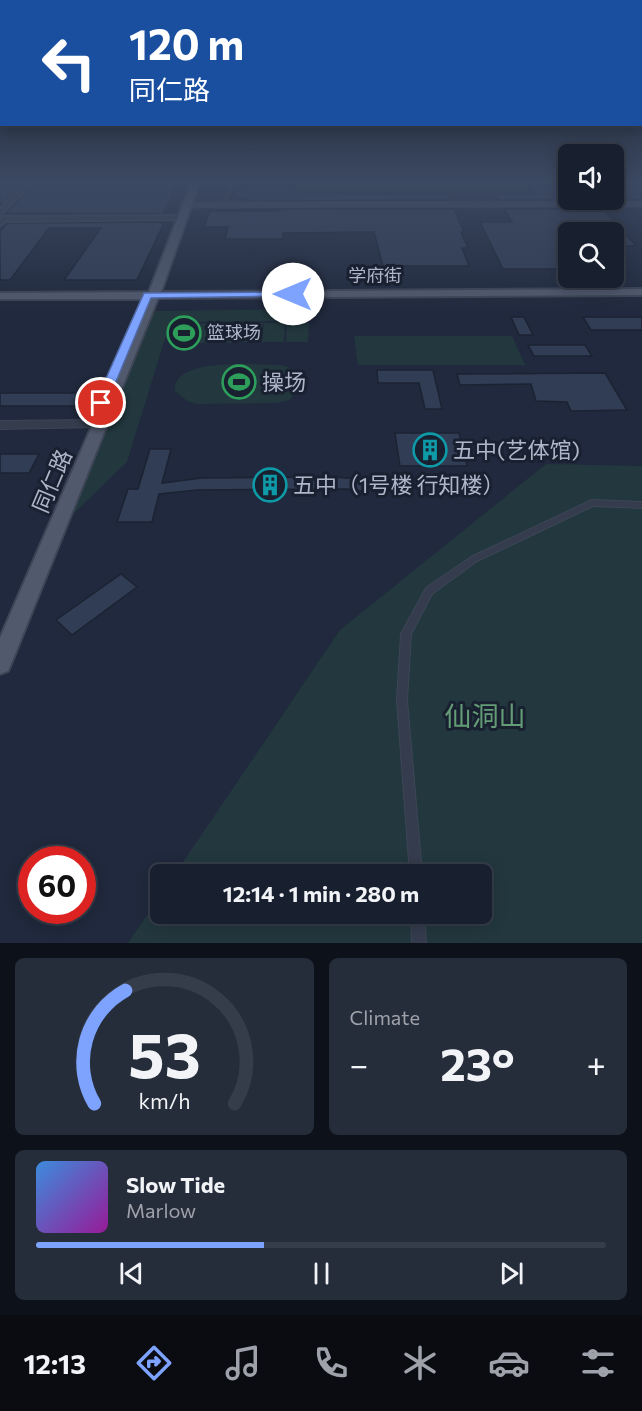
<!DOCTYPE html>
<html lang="en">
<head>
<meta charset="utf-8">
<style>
	body { margin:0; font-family:Commissioner,"Noto Sans SC",sans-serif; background:#252c3a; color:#f1f3f6; height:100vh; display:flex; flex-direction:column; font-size:22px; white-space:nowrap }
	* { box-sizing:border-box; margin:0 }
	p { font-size:20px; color:#9fa2aa }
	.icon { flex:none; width:33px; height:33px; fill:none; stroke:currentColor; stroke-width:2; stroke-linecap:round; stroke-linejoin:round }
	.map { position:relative; height:943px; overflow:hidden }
	.sheet { display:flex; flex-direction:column; gap:15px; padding:15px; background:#0d1119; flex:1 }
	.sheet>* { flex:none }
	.banner { position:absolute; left:0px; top:0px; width:642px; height:126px; box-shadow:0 3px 15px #0003,0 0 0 2px #363d4a; background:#1a4fa0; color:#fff; overflow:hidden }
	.tools { position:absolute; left:558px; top:144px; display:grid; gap:12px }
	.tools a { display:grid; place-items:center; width:66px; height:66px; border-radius:9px; background:#181f2e; box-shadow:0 3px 15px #0003,0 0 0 2px #363d4a; font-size:30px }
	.speed { position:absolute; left:18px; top:846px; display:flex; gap:12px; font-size:30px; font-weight:700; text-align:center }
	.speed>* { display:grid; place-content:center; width:78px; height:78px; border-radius:50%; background:#181f2e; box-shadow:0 3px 15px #0003,0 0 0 2px #363d4a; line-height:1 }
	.speed .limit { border:9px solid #d22; background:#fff; color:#111 }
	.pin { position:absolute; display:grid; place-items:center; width:51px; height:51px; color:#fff; margin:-26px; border:3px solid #fff; border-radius:50%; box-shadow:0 2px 6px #0007 }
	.me { position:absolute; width:66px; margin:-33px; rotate:270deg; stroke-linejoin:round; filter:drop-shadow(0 0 4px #0008) }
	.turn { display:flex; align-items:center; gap:21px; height:126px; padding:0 30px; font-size:27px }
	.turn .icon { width:78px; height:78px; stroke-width:2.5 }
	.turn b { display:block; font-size:42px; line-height:51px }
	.big { font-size:45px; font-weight:700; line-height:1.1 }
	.sheet .card { flex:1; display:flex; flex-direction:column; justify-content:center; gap:9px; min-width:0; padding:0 21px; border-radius:9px; background:#252c3a }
	.sheet .dial { align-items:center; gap:0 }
	.dial svg { height:156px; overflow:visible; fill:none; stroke:#363d4a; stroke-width:7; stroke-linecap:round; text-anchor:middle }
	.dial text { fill:#f1f3f6; stroke:none }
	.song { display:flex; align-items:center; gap:18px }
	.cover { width:72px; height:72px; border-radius:9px; background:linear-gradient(135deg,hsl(210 70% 55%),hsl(300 70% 35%)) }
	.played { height:6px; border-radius:3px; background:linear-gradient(90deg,#7da3ff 40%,#363d4a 40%) }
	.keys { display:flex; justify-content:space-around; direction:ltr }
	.heat { display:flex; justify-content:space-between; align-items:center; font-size:33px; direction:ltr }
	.sheet .tiles { flex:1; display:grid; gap:15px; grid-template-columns:1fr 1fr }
	.card:last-child { grid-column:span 2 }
	.trip { position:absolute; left:150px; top:864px; width:342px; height:60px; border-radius:9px; background:#181f2e; box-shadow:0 3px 15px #0003,0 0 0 2px #363d4a; font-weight:700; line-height:60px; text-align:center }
	.tabs { display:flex; height:96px; justify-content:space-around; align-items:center; background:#0a0c12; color:#9fa2aa }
	.tabs .icon { width:42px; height:42px }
	.tabs .active { color:#7da3ff }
	.tabs b { font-size:27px; color:#f1f3f6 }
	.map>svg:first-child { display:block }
	.green { fill:#22383e }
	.building { fill:#313d54; stroke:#1b2333; stroke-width:1.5 }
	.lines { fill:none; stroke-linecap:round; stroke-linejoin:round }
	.service-casing { stroke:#3d4556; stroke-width:4.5 }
	.pedestrian-casing { stroke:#3d4556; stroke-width:2 }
	.minor-casing { stroke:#3d4556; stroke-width:4 }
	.tertiary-casing { stroke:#3d4556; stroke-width:2 }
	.secondary-casing { stroke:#3d4556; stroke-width:3 }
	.primary-casing { stroke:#3d4556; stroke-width:4 }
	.service { stroke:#343c4d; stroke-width:3 }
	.pedestrian { fill:#343c4d; fill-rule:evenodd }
	.minor { fill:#343c4d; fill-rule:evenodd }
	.tertiary { fill:#343c4d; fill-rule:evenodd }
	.secondary { fill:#414a60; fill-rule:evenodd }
	.primary { fill:#515a6d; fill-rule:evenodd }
	.route { fill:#7da3ff; stroke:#516aa6; stroke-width:1.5 }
	.labels { text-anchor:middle; stroke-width:6; stroke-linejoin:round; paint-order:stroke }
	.far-street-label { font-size:18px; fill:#afb6c9; stroke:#192131 }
	.far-poi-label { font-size:18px; fill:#afb6c9; stroke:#192131; text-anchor:start }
	.poi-label { font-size:22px; fill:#afb6c9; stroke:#192131; text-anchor:start }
	.street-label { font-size:22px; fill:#afb6c9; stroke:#192131 }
	.near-park-label { font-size:27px; fill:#639c76; stroke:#192131 }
</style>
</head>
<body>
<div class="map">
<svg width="642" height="943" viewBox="0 0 642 943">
	<rect width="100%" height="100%" fill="#20293d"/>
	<!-- green -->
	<g class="green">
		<path d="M208 181H521L528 191H301L292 184H207Z"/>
		<path d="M308 309V321L170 322 127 462 66 521 151 311Z"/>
		<path d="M263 323 260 342H238L239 335 237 343H170L175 324Z"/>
		<path d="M264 323H285L284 342H262Z"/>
		<path d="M287 323H309L308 342H286Z"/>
		<path d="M354 336H512L525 365H358Z"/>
		<path d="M281 365C294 369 304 373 303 387L289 400 277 403 197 404 187 401 175 391C171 356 259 365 281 365Z"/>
		<path d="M546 464 642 466V943H128L160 896V914H482V874H175L340 630Z"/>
	</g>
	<!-- building -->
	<g class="building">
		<path d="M159 181H178L163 214 6 213 32 187H155Z"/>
		<path d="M526 181H568V200H499L496 194H536Z"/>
		<rect x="614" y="181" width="28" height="19"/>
		<path d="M255 186H283L305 194H448L450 200 251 201 231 194Z"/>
		<path d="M0 187H19L4 203H0Z"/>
		<path d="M275 209H454L464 232H461L468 248H462L469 266H383L374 232 283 233V239H225L228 227H204L210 211H281Z"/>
		<path d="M504 209H603L636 246H614V228H559L568 240V269H503L480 222H512Z"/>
		<path d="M159 222 164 223 137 280H64L101 228H49L10 280H0V231L8 223Z"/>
		<path d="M511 317H524L533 335H519Z"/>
		<path d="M583 317H642V330H591Z"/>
		<path d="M528 345H585L592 356H534Z"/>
		<path d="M377 370H433L442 409H425L419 383H378Z"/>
		<path d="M605 373 627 410 571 411 567 402 536 401 531 384 460 385 457 374Z"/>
		<path d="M0 393H85L79 406H0Z"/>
		<path d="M395 433H459L467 466H400Z"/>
		<path d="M150 449H171L162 483 201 478 334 477 371 480 368 492 347 489 197 490 159 494 152 522H117L128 489H138Z"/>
		<path d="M0 454H39L29 473H0Z"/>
		<path d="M121 574 137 587 72 635 56 620Z"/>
	</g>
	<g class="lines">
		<defs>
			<path id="service" d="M224 205 231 183"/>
			<g id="pedestrian">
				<path d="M592 500 642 502V508L593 506 477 561 432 594 411 634 407 700 422 874H410L397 700 401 634 426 588 471 557Z"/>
				<path d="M411 914H424L426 943H412Z"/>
			</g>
			<g id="minor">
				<path d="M28 181H34L0 215V210Z"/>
				<path d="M182 216 184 217V219L6 221 0 225V220L4 217Z"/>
			</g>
			<path id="tertiary" d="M92 420 96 421 98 424 96 427 0 429V421Z"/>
			<path id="secondary" d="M642 202V206L184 207 180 205 184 203Z"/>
			<path id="primary" d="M192 181H200L161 292 642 289V295L158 298 11 664 8 671 0 674V638L147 299H0V293L149 292Z"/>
		</defs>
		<!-- service casing -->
		<use href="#service" class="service-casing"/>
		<!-- pedestrian casing -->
		<use href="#pedestrian" class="pedestrian-casing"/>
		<!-- minor casing -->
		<use href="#minor" class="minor-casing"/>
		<!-- tertiary casing -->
		<use href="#tertiary" class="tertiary-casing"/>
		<!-- secondary casing -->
		<use href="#secondary" class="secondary-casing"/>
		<!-- primary casing -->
		<use href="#primary" class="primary-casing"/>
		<!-- service -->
		<use href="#service" class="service"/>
		<!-- pedestrian -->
		<use href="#pedestrian" class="pedestrian"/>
		<!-- minor -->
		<use href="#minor" class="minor"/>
		<!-- tertiary -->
		<use href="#tertiary" class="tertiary"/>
		<!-- secondary -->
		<use href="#secondary" class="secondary"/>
		<!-- primary -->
		<use href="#primary" class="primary"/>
	</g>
	<!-- sky -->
	<linearGradient id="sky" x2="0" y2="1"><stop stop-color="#121722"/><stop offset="0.58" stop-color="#3c4962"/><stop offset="1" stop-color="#3c4962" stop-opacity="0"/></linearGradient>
	<rect width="642" height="313" fill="url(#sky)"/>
	<!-- route -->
	<path class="route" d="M293 292 298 294 296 296 151 298 107 403 101 407 95 403 144 293Z"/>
	<!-- icons -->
	<defs>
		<symbol id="stadium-ring" viewBox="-11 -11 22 22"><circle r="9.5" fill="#192131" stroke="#2e9e5b" stroke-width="1.5"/><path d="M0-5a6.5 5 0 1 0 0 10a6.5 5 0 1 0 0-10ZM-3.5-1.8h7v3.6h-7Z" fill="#2e9e5b"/></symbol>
		<symbol id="building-ring" viewBox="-11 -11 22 22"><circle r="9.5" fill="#192131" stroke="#0f9aa8" stroke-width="1.5"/><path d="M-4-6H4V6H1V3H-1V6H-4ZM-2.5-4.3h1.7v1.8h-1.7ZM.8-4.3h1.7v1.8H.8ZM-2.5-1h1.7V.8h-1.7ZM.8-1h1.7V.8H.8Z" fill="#0f9aa8"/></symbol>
	</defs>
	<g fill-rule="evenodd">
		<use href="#stadium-ring" x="165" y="314" width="38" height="38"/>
		<use href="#stadium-ring" x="220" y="363" width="38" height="38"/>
		<use href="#building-ring" x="411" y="431" width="38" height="38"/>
		<use href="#building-ring" x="251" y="466" width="38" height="38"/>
	</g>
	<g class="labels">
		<!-- far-street labels -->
		<g class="far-street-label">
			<text x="375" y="282">学府街</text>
		</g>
		<!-- far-poi labels -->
		<g class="far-poi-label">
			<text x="207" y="339">篮球场</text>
		</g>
		<!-- poi labels -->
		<g class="poi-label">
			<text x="262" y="390">操场</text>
			<text x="453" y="458">五中(艺体馆)</text>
			<text x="293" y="493">五中（1号楼 行知楼）</text>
		</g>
		<!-- street labels -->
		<g class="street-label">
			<text transform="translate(52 481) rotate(-67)" y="8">同仁路</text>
		</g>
		<!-- near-park labels -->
		<g class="near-park-label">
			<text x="485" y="726">仙洞山</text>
		</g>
	</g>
</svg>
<div class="tools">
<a><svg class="icon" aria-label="sound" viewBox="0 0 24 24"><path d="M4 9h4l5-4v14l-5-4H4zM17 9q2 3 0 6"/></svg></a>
<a><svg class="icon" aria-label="search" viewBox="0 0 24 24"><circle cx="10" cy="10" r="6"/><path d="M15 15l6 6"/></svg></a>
</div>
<div class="speed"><div class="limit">60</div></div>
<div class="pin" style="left:101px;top:403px;background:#d93025"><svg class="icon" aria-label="arrive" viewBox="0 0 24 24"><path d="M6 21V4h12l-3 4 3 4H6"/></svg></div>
<svg class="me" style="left:293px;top:294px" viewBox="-20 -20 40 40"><circle r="19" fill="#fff"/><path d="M0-13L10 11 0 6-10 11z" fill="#7da3ff"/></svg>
<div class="trip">12:14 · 1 min · 280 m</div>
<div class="banner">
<div class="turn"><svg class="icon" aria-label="left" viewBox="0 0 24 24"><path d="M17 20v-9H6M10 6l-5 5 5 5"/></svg><div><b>120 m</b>同仁路</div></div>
</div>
</div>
<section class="sheet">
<div class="tiles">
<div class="card dial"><svg viewBox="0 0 100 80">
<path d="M14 69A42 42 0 1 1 86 69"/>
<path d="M14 69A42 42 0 0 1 30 11" stroke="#7da3ff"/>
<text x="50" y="56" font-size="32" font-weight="700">53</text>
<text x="50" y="72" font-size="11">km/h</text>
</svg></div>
<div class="card"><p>Climate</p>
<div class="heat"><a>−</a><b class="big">23°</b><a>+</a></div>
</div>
<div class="card">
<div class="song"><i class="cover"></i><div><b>Slow Tide</b><p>Marlow</p></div></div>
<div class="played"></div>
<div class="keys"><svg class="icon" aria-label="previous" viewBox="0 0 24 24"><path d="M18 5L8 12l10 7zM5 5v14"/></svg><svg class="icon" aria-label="pause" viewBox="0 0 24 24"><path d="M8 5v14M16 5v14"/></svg><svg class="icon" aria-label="next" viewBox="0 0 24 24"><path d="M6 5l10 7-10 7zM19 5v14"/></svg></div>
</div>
</div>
</section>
<nav class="tabs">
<b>12:13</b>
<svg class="icon active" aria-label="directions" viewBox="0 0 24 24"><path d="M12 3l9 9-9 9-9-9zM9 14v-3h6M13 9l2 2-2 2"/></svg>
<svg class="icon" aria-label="music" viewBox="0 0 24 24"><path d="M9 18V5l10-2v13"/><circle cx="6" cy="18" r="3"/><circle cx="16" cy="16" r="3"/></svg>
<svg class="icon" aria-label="phone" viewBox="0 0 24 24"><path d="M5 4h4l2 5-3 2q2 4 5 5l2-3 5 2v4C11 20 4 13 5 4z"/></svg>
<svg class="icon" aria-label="climate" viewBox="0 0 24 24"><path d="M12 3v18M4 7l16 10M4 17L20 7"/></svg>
<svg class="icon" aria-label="car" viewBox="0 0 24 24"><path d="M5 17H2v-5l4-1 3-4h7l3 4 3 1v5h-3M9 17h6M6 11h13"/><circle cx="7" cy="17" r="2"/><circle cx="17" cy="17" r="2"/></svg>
<svg class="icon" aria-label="filters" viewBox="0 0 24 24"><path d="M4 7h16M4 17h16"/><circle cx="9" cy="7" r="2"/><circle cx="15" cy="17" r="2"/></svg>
</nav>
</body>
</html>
